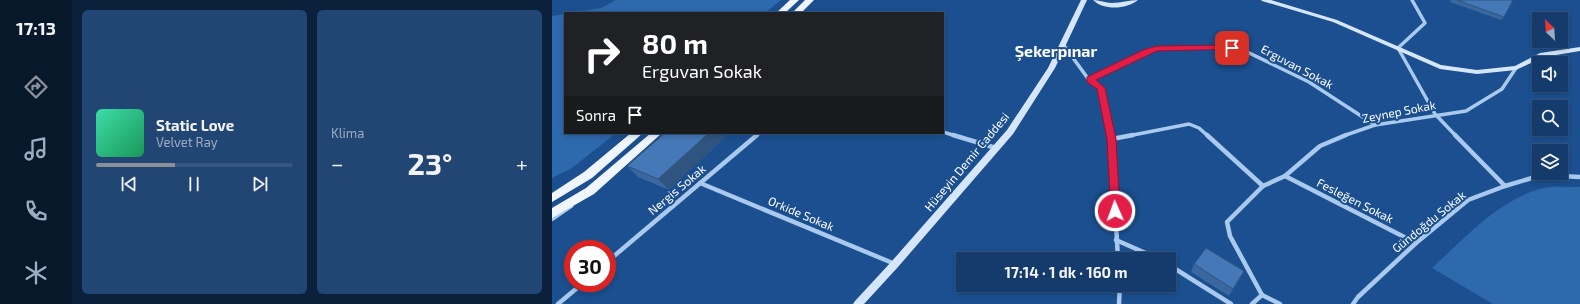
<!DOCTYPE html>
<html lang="tr">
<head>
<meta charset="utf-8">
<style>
	body { margin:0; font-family:"Exo 2",sans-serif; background:#214673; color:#f1f3f6; height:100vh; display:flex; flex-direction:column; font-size:15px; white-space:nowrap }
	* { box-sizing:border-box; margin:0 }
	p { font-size:13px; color:#9dadc1 }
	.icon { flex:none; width:22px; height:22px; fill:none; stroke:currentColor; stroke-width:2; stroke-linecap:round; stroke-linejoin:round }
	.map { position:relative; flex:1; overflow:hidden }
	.drawer { display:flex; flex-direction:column; gap:10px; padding:10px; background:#0b203b; width:480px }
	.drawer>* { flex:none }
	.banner { position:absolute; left:12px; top:12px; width:380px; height:122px; border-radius:0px; box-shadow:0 2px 6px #0003,0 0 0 1px #33557e; background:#202124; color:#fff; overflow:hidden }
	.needle { width:26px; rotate:335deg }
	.tools { position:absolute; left:980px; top:12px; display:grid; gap:8px }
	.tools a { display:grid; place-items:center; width:36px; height:36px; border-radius:0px; background:#143b6b; box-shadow:0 2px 6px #0003,0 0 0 1px #33557e; font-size:20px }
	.speed { position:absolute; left:12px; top:240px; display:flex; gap:8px; font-size:20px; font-weight:700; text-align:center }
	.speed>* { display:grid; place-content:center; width:52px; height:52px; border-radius:50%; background:#143b6b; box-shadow:0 2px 6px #0003,0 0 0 1px #33557e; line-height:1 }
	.speed .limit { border:6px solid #d22; background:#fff; color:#111 }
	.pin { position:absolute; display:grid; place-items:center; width:34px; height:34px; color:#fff; margin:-17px; border-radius:8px; box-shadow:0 2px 6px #0006 }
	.me { position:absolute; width:44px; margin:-22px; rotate:358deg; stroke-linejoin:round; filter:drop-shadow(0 0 3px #0008) }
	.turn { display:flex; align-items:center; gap:14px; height:84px; padding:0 12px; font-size:18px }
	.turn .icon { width:52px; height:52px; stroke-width:2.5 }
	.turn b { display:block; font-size:28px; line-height:34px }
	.then { display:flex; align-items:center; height:38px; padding:0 12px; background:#0003; gap:8px; font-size:15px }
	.big { font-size:30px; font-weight:700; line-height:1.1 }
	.drawer .widget { flex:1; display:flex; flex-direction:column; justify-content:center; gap:6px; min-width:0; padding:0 14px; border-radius:6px; background:#214673 }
	.song { display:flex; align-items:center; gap:12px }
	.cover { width:48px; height:48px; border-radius:6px; background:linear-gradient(135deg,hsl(160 70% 55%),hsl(150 70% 35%)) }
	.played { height:4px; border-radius:2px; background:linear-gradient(90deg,#8c9099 40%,#33557e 40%) }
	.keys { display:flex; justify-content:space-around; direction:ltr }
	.heat { display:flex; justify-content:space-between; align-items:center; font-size:22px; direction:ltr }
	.drawer .tiles { flex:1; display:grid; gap:10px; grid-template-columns:repeat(2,1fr) }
	.trip { position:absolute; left:404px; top:252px; width:220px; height:40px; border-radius:0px; background:#143b6b; box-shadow:0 2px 6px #0003,0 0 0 1px #33557e; font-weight:700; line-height:40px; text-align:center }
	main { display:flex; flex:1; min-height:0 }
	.menu { display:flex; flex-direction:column; width:72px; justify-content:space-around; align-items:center; background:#08182b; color:#9dadc1 }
	.menu .icon { width:28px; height:28px }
	.menu .active { color:#8c9099 }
	.menu b { font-size:18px; color:#f1f3f6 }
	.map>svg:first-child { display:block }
	.green { fill:#2e69ad }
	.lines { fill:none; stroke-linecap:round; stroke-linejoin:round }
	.street-far1 { stroke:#a9c9ee; stroke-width:3.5 }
	.street { stroke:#a9c9ee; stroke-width:4.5 }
	.secondary { fill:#d6e6fa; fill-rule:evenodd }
	.primary { fill:#f0f6ff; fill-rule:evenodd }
	.wall { fill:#3a679d }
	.shaded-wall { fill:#305480 }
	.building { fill:#4478b7; stroke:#305480 }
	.route { fill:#e11d48; stroke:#92132f }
	.labels { text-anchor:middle; stroke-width:4; stroke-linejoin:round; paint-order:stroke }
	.street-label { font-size:12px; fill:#fff; stroke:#1b4f8f }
	.district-label { font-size:16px; font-weight:bold; fill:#fff; stroke:#1b4f8f }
</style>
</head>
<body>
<main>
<nav class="menu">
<b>17:13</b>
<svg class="icon active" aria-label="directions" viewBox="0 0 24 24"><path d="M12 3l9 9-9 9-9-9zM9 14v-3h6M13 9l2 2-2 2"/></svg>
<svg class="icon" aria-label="music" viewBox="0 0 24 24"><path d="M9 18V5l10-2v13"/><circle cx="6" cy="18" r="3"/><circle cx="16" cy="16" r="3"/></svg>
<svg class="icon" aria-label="phone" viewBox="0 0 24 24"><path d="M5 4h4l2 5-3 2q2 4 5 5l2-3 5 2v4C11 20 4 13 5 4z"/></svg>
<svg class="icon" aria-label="climate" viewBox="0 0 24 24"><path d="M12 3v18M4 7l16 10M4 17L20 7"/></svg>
</nav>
<section class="drawer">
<div class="tiles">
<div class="widget">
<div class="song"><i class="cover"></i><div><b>Static Love</b><p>Velvet Ray</p></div></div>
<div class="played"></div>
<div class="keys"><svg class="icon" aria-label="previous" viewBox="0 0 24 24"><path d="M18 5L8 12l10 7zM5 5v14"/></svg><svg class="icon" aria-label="pause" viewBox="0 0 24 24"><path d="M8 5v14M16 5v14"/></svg><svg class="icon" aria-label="next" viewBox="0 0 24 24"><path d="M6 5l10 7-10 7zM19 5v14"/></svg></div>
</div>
<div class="widget"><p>Klima</p>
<div class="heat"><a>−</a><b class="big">23°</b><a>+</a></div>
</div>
</div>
</section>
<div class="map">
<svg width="1028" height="304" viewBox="0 0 1028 304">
	<rect width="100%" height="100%" fill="#1b4f8f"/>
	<!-- green -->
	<g class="green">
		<path d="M64 0H229L213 13H17L49 8Z"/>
		<path d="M13 14V133H64L20 168 0 178V16Z"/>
		<path d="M1028 187V304H941L880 268C914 237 946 200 991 188 1002 186 1016 187 1028 187Z"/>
	</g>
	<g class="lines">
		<!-- street-far1 -->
		<g class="street-far1">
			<path d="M860 0 873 23 846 48 883 114 904 136"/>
			<path d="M511 44 537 80 549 88 559 136"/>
			<path d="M537 80 594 51 605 48H680L691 50 757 82 823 125"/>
			<path d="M391 132 404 136"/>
			<path d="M204 136 207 133"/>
			<path d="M576 136 637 124 647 128 656 136"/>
			<path d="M791 136 823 125 914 111 950 89 964 68"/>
		</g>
		<!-- street -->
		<g class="street">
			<path d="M401 135 444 148"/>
			<path d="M559 135 566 259"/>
			<path d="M655 135 711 186"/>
			<path d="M903 135 953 186"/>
			<path d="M560 139 581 135"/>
			<path d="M733 176 864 243"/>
			<path d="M148 183 343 264"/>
			<path d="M0 219 19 206"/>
			<path d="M564 240 607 259"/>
			<path d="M55 262 205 135"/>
			<path d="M617 265 679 304"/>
			<path d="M710 295 678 236 675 222 711 186 733 176 768 146 794 135"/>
			<path d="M710 295 728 304"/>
			<path d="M6 304 31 283"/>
			<path d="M567 304 568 285"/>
			<path d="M700 304 710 295"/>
			<path d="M801 304 806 297 864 243 916 200 953 186 990 175 1028 177"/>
		</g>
		<!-- secondary -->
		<g class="secondary">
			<path d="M529 0H535L503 68 461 134 346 267 312 304H301L303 301 340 261 455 130 496 68Z"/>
			<path d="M541 0C548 0 553 3 560 3 569 3 577 0 586 0 575 9 552 11 541 0Z"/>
			<path d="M709 0H719L785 20 889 65 925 70 963 66 988 53 1028 47V51L992 57 964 70 925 74 888 69 781 22 710 1Z"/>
		</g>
		<!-- primary -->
		<g class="primary">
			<path d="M238 0H247L233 13H224Z"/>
			<path d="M253 0H262L249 13H240Z"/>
			<path d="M79 133H91L40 178 0 202V193L32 172Z"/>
			<path d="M99 133H110L42 194 0 218V208L34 188Z"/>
		</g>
	</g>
	<!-- wall -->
	<g class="wall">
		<path d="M899 0H961L952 17 949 20 898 2Z"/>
		<path d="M113 133H177L117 190 86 177 75 166Z"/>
		<path d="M642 264 688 279 677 296 639 272Z"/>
	</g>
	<!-- shaded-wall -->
	<g class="shaded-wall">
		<path d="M157 133H177L117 190 106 179Z"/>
		<path d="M692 271 688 279 677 296 681 289Z"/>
	</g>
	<!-- building -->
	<g class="building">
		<path d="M905 0H961L952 17Z"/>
		<path d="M113 133H157L106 179 75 166Z"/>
		<path d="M654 248 692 271 681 289 642 264Z"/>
	</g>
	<!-- route -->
	<path class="route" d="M680 45 683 46V49L605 51 544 80 553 88 564 139 568 211 566 214H559L555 139 545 89 535 82V77L591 50 605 46Z"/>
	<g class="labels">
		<!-- street labels -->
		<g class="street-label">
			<text transform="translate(745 67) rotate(28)" y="4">Erguvan Sokak</text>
			<text transform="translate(847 112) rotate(-11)" y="4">Zeynep Sokak</text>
			<text transform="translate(415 162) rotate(-50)" y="4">Hüseyin Demir Caddesi</text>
			<text transform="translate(125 190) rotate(-40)" y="4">Nergis Sokak</text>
			<text transform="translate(803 201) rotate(27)" y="4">Fesleğen Sokak</text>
			<text transform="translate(249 214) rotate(23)" y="4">Orkide Sokak</text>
			<text transform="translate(877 222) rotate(-39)" y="4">Gündoğdu Sokak</text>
		</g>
		<!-- district labels -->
		<g class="district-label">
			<text x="504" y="57">Şekerpınar</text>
		</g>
	</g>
</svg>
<div class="tools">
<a><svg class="needle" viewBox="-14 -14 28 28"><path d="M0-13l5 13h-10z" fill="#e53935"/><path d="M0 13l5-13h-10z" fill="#9dadc1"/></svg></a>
<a><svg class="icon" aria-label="sound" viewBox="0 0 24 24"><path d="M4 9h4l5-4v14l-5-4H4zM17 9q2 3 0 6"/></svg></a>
<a><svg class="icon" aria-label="search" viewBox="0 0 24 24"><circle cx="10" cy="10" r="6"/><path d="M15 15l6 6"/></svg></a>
<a><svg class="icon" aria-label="layers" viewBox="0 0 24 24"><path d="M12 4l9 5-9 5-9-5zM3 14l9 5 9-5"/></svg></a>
</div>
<div class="speed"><div class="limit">30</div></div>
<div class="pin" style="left:680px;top:48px;background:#d93025"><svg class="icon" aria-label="arrive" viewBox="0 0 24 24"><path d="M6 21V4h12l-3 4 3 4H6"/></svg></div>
<svg class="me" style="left:563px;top:211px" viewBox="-20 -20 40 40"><circle r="17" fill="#e11d48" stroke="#fff" stroke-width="3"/><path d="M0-11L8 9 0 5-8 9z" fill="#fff"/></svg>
<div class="trip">17:14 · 1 dk · 160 m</div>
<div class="banner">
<div class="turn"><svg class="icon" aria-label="right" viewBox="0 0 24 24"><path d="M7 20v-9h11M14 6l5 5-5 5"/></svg><div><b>80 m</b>Erguvan Sokak</div></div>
<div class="then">Sonra<svg class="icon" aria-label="arrive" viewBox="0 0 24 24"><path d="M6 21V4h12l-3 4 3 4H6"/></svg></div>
</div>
</div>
</main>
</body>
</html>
